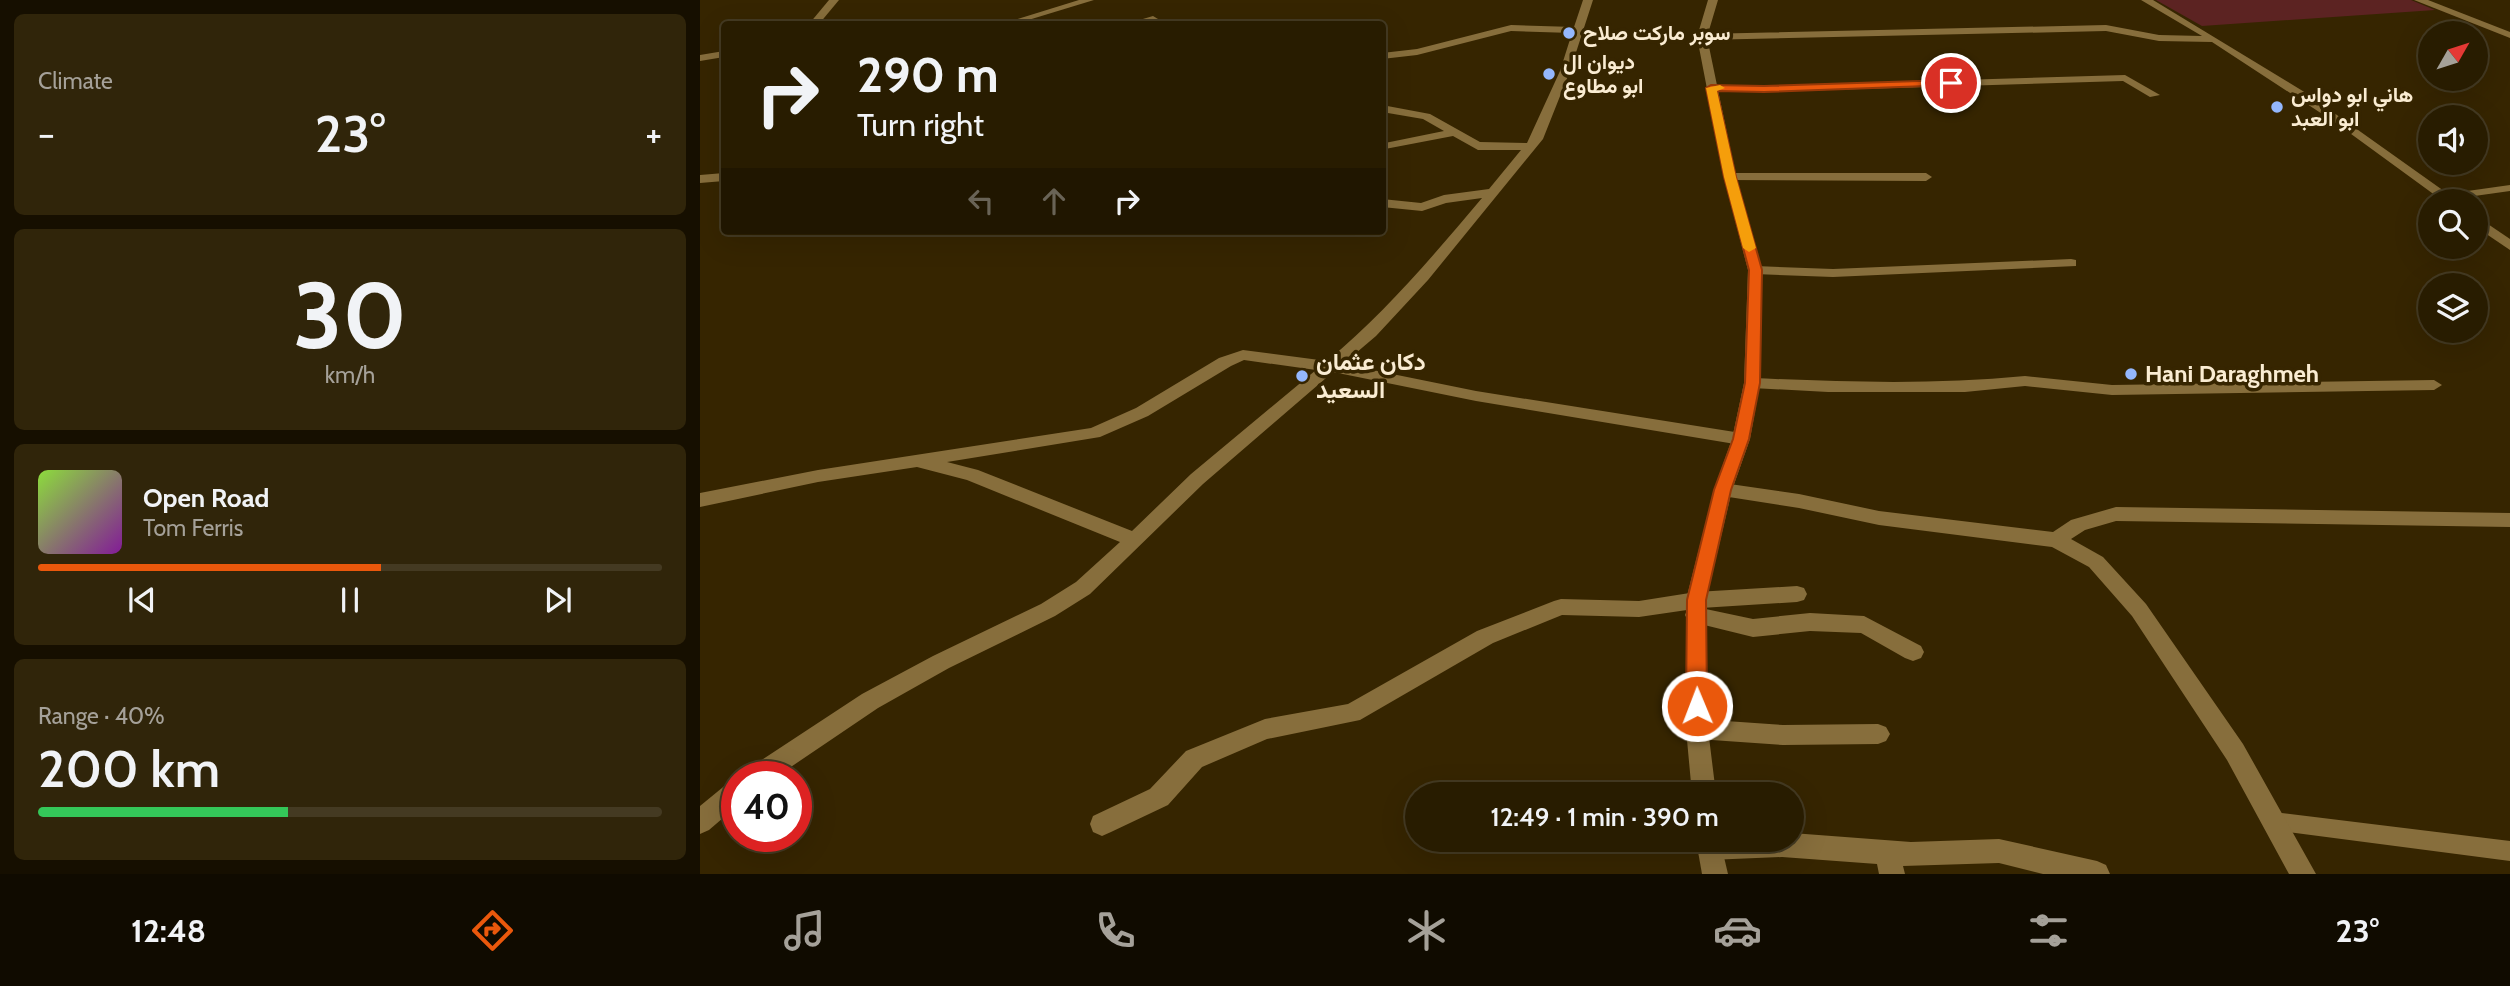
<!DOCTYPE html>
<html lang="en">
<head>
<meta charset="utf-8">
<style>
	body { margin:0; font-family:Cabin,Vazirmatn,sans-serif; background:#30250a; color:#f1f3f6; height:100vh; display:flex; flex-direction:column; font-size:26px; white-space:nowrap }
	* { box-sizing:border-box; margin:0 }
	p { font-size:23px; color:#a5a199 }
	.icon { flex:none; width:38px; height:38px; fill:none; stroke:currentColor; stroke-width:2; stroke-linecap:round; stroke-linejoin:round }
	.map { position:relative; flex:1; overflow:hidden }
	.side { display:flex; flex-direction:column; gap:14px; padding:14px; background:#160f00; width:700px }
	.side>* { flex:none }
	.hud { position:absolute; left:21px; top:21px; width:665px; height:214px; border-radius:7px; box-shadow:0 7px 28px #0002,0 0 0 2px #443a22; background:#281c00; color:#f1f3f6; overflow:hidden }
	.needle { width:46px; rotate:51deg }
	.fabs { position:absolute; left:1718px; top:21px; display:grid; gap:14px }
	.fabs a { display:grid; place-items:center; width:70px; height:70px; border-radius:50%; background:#281c00; box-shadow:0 7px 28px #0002,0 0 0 2px #443a22; font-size:35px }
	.speed { position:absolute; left:21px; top:761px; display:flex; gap:14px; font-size:35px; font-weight:700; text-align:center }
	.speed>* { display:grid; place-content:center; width:91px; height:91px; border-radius:50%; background:#281c00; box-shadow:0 7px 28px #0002,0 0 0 2px #443a22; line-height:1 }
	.speed .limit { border:10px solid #d22; background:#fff; color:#111 }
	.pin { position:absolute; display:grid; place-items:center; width:60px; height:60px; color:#fff; margin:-30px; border:4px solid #fff; border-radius:50%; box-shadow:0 2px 7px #0007 }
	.me { position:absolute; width:77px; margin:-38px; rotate:359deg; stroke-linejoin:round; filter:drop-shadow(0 0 5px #0008) }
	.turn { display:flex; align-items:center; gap:24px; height:147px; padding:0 21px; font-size:32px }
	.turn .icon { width:91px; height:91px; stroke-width:2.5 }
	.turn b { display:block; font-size:49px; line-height:60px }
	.lanes { display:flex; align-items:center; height:66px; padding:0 21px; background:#0003; justify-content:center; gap:35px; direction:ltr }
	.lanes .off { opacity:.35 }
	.big { font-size:52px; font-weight:600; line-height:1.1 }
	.side .card { flex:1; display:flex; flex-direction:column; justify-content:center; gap:10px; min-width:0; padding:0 24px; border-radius:10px; background:#30250a }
	.side .dial { align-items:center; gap:0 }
	.dial b { font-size:91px; line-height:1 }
	.song { display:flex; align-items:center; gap:21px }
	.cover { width:84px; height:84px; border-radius:10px; background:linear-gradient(135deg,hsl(90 70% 55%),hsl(290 70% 35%)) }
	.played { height:7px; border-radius:4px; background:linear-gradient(90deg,#ea580c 55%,#443a22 55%) }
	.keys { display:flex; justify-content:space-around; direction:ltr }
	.heat { display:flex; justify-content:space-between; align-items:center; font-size:38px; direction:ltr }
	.charge { height:10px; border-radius:5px; background:linear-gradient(90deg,#34c759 40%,#443a22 0) }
	.trip { position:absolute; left:705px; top:782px; width:399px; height:70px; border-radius:35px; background:#281c00; box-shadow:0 7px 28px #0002,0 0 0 2px #443a22; font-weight:600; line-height:70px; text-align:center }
	.tabs { display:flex; height:112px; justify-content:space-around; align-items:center; background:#100b00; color:#a5a199 }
	.tabs .icon { width:49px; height:49px }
	.tabs .current { color:#ea580c }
	.tabs b { font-size:32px; color:#f1f3f6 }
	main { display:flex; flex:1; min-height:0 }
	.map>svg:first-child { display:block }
	.green { fill:#5c2322 }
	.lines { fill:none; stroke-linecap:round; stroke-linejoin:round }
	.service { fill:#876e3c; fill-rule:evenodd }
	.minor { fill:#876e3c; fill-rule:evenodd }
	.tertiary { fill:#876e3c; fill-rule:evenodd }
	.route { fill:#ea580c; stroke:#983908; stroke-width:2 }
	.slow { fill:#f59e0b }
	.poi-dot { fill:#94b7fd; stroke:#362500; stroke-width:2.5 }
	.labels { text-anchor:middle; stroke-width:7; stroke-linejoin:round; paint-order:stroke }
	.far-poi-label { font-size:21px; font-weight:bold; fill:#faecd2; stroke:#362500; text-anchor:start }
	.poi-label { font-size:24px; font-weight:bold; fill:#faecd2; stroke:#362500; text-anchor:start }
</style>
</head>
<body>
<main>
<section class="side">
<div class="card"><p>Climate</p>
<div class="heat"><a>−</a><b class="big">23°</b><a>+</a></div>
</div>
<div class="card dial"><b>30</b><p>km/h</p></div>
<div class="card">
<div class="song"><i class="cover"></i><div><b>Open Road</b><p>Tom Ferris</p></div></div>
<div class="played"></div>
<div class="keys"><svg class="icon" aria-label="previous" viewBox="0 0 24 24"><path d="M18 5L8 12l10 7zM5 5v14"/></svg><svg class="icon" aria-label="pause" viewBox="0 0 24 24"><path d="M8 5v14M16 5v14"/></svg><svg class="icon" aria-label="next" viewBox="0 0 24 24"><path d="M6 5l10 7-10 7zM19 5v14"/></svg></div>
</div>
<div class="card"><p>Range · 40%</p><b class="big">200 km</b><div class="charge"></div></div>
</section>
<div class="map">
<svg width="1810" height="874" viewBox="0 0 1810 874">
	<rect width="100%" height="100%" fill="#362500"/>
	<!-- green -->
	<path class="green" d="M1456 0H1711L1735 10 1502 26Z"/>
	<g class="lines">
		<!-- service -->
		<g class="service">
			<path d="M1810 185V191L1746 200 1741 197 1746 194Z"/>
			<path d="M1573 812 1810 841V861L1573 830 1566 828 1563 821 1566 814Z"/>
		</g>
		<!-- minor -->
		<g class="minor">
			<path d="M129 0H139L119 24H109Z"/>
			<path d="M379 0H394L315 24H301Z"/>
			<path d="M883 0H893L870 71 843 139 728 280 676 336 643 364 776 391 1041 433 1047 435 1050 439 1047 443 1041 445 776 401 633 372 503 484 390 594 355 616 249 668 178 708 76 777H44L48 769 162 694 233 656 341 604 376 582 420 542 267 480 217 467 118 482 0 507V493L118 470 391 428 436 408 519 358 543 350 627 361C685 313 733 256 782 198L746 203 722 211 682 207V199L721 203 744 195 789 189 821 150H778L753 136 685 149V143L744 131 723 119 682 112V105L730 114 780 142 827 143 860 71 872 33 811 31 717 55 682 59V53L717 49 811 25 874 27ZM544 360 616 370 491 474 432 531 278 470 247 462 400 437 448 416 531 366Z"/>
			<path d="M1441 0H1453L1606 93 1758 201H1743L1636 123 1512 42 1459 41 1406 31 1002 40 997 37 1002 34 1406 25 1459 35 1502 36Z"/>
			<path d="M1714 0H1728L1810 32V38Z"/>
			<path d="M453 16 458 19 456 21 426 24Z"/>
			<path d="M24 51V57L0 61V55Z"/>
			<path d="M1425 75 1460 95 1450 97 1423 81 1064 92 1011 91 1005 88 1011 85 1064 86Z"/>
			<path d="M24 173V181L0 183V175Z"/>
			<path d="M1030 173H1226L1232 177 1226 181 1026 180 1024 177Z"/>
			<path d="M1776 216 1810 239V250L1776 227Z"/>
			<path d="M652 231H666L658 237 653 236Z"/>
			<path d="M1371 259 1376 260V266L1133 277 1055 274 1048 270 1055 266 1133 269Z"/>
			<path d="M1325 376 1412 385 1734 380 1742 385 1734 390 1412 395 1325 386 1265 392H1128L1052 388 1044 383 1052 378C1143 382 1234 385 1325 376Z"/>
			<path d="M1023 483 1099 494 1179 511 1353 532 1371 520 1416 507 1810 513V527L1416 521 1385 530 1371 539 1403 557 1446 604 1543 744 1616 874H1589L1527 760 1432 616 1389 567 1352 547 1179 525 1099 508 1016 495 1014 490 1016 485Z"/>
			<path d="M1097 586 1104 588 1107 594 1104 600 1097 602 1001 608 1053 619 1110 613 1164 616 1221 646 1224 652 1221 658 1213 661 1205 658 1161 633 1110 631 1053 637 988 621 985 615 987 610 939 617 862 615 793 643 660 720 567 739 502 767 468 805 411 832 402 836 393 832 390 824 393 816 450 789 486 751 565 719 648 704 777 631 854 601 861 599 939 601 996 592Z"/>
			<path d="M997 719 1083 725 1178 724 1186 727 1190 734 1186 741 1178 744 1083 745 997 739 989 736 986 729 989 722Z"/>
			<path d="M37 780V806L9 830 0 834V806L28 783Z"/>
			<path d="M1092 833 1211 842 1299 839 1397 861 1406 865 1410 874H1343L1299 863 1203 866 1205 874H1179L1177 864 1082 857 1009 860 1000 857 996 848 1000 840H1092Z"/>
		</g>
		<!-- tertiary -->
		<g class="tertiary">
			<path d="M1008 0H1018L1007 37 1036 177 1062 270 1060 383 1050 439 1032 490 1006 600 1008 729 1016 794H992L986 729V600L1014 490 1032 439 1044 383 1048 270 1024 177 997 37Z"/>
			<path d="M996 840H1020L1028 874H1002Z"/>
		</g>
	</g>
	<!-- route -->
	<path class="route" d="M1251 80 1256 83 1254 85 1064 92 1017 91 1036 177 1062 270 1060 383 1049 439 1031 490 1006 600 1007 706 1004 712 997 715 989 712 986 706 987 600 1014 490 1033 439 1045 383 1049 270 1024 177 1006 88 1011 85 1064 86Z"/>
	<!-- slow -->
	<path class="slow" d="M1020 85 1025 88 1017 91 1036 177 1056 248 1049 252 1043 248 1024 177 1006 88Z"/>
	<!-- markers -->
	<g class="poi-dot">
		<circle cx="869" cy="33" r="7"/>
		<circle cx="849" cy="74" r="7"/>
		<circle cx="1577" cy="107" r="7"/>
		<circle cx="1431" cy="374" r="7"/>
		<circle cx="602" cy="376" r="7"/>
	</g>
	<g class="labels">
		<!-- far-poi labels -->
		<g class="far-poi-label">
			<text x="883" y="40">سوبر ماركت صلاح</text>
			<text x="863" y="69">ديوان ال<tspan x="863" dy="24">ابو مطاوع</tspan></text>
			<text x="1591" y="102">هاني ابو دواس<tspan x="1591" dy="24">ابو العبد</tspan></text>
		</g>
		<!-- poi labels -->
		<g class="poi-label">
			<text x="616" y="370">دكان عثمان<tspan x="616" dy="28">السعيد</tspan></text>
			<text x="1445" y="382">Hani Daraghmeh</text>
		</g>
	</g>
</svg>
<div class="fabs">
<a><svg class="needle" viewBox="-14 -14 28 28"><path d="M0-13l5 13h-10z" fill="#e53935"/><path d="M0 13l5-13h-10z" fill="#a5a199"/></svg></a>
<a><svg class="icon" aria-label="sound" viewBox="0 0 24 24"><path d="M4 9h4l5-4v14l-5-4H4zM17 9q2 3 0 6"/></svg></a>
<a><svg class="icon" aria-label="search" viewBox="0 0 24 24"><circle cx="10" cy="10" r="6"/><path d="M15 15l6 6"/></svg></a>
<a><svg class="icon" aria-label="layers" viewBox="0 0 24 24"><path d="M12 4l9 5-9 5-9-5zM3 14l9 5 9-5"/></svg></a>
</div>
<div class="speed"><div class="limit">40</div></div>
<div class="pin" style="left:1251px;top:83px;background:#d93025"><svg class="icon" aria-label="arrive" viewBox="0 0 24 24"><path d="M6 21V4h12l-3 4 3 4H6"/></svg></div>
<svg class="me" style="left:997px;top:706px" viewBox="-20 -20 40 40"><circle r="17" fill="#ea580c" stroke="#fff" stroke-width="3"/><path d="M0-11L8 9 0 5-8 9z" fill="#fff"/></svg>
<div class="trip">12:49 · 1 min · 390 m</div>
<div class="hud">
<div class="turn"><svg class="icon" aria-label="right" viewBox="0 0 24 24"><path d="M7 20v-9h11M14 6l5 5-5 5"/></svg><div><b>290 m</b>Turn right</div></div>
<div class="lanes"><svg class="icon off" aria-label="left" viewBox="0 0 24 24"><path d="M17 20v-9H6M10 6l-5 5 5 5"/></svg><svg class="icon off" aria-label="ahead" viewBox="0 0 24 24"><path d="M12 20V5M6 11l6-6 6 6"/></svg><svg class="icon" aria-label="right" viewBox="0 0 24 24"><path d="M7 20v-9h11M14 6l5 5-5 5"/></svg></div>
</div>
</div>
</main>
<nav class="tabs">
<b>12:48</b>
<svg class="icon current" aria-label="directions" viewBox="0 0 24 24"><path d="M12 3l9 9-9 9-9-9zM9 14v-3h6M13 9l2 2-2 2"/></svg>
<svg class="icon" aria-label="music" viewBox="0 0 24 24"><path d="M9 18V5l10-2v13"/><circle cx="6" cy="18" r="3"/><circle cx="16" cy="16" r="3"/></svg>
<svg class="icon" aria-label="phone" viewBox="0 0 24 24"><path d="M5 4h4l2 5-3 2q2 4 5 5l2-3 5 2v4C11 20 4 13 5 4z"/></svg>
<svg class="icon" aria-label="climate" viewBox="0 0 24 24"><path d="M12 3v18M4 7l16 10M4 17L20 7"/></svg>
<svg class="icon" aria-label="car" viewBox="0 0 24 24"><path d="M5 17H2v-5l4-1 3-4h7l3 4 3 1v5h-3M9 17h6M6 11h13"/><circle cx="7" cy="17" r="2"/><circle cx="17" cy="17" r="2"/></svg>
<svg class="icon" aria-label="filters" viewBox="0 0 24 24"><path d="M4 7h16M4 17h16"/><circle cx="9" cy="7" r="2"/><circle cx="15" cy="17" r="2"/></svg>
<b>23°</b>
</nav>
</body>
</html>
